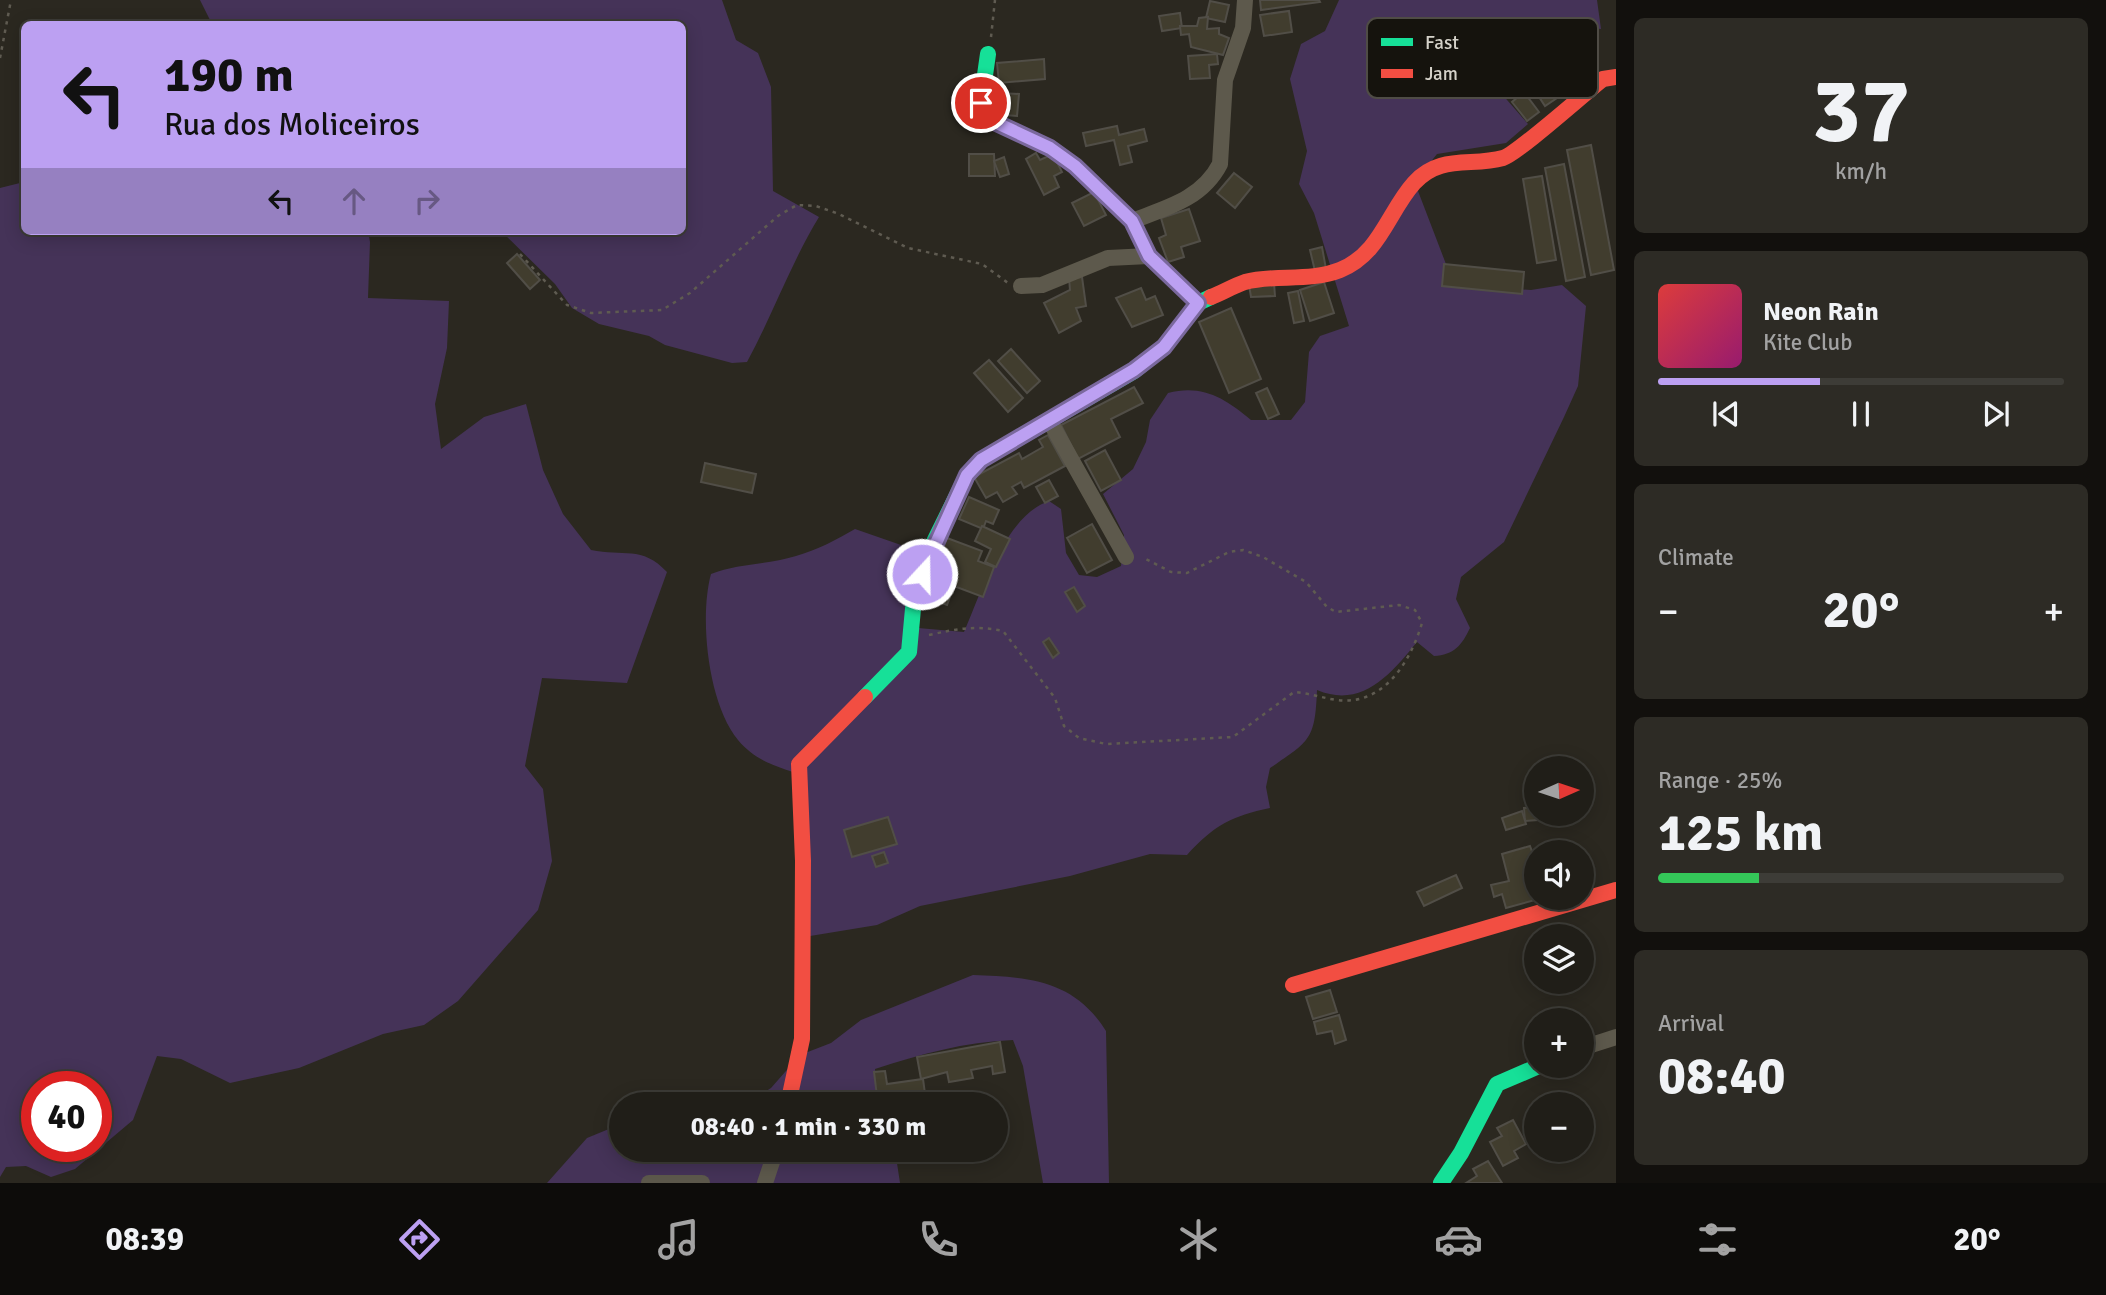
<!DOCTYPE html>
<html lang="en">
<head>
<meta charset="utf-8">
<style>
	body { margin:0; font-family:Signika,sans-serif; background:#2d2b25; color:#f1f3f6; height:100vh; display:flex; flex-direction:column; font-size:26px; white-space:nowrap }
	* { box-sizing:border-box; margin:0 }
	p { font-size:23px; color:#a2a2a2 }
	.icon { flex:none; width:38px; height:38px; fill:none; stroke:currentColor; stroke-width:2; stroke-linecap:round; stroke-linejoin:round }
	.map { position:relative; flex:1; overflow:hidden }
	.sheet { display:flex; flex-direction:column; gap:18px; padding:18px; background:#12100d; width:490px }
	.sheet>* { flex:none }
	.banner { position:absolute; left:21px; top:21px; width:665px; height:214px; border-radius:10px; box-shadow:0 4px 18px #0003,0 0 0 2px #3d3c37; background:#bca0f2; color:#111; overflow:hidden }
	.needle { width:46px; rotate:87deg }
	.buttons { position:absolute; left:1524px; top:756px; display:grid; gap:14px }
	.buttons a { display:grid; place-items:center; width:70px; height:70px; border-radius:50%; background:#201e18; box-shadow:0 4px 18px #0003,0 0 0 2px #3d3c37; font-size:35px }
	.speed { position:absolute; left:21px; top:1071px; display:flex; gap:14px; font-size:35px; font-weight:700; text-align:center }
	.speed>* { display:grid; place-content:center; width:91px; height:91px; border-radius:50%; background:#201e18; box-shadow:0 4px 18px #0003,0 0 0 2px #3d3c37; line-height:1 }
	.speed .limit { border:10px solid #d22; background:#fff; color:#111 }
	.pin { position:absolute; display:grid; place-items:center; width:60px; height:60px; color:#fff; margin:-30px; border:4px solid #fff; border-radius:50%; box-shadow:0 2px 7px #0007 }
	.me { position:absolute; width:77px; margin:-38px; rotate:21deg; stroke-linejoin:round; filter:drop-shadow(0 0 5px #0008) }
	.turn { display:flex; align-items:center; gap:24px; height:147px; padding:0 28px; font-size:32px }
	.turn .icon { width:91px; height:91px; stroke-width:2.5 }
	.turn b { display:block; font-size:49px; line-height:60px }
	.lanes { display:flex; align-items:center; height:66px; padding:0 28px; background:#0003; justify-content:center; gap:35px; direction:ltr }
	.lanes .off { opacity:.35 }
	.big { font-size:52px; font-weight:700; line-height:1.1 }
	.sheet .tile { flex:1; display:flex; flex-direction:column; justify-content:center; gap:10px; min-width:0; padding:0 24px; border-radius:10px; background:#2d2b25 }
	.sheet .dial { align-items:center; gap:0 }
	.dial b { font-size:91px; line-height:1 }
	.song { display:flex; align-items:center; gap:21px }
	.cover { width:84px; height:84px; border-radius:10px; background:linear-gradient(135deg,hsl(0 70% 55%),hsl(320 70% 35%)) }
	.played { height:7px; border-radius:4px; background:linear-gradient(90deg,#bca0f2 40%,#3d3c37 40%) }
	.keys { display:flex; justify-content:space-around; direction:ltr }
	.heat { display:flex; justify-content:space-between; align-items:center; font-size:38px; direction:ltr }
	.charge { height:10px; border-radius:5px; background:linear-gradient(90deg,#34c759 25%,#3d3c37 0) }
	.trip { position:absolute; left:609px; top:1092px; width:399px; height:70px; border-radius:35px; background:#201e18; box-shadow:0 4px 18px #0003,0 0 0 2px #3d3c37; font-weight:700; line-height:70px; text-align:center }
	.dock { display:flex; height:112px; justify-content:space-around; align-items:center; background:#0d0c0a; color:#a2a2a2 }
	.dock .icon { width:49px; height:49px }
	.dock .on { color:#bca0f2 }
	.dock b { font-size:32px; color:#f1f3f6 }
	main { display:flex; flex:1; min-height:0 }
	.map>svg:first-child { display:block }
	.green { fill:#453358; fill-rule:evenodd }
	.building { fill:#413d2e; stroke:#514e47; stroke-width:2 }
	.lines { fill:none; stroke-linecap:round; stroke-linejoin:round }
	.path { stroke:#5f5b51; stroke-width:2.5; stroke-dasharray:3.5 5; stroke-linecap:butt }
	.street { stroke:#5d594c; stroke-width:16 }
	.fast { stroke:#16e098; stroke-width:16 }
	.jam { stroke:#f24e42; stroke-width:16 }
	.route-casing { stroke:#7a689d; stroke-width:18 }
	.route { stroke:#bca0f2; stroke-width:12 }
	.key { fill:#15130d; stroke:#4f4c45; stroke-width:2 }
	.key-label { font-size:19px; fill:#d5d2c9 }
</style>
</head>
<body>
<main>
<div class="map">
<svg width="1616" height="1183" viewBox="0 0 1616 1183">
	<rect width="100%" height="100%" fill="#2b2820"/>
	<!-- green -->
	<g class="green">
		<path d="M200 0H722L736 40 758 53 771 87 773 191 819 217C791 263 773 314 747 362L732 363 665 345 649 336 599 324 572 308 555 284 501 231H682V24H212Z"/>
		<path d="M1339 0H1597L1601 29 1550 23 1487 77 1528 124 1506 143 1437 154 1425 169 1418 191 1454 285 1531 290 1562 285 1586 306 1578 386 1564 417 1504 542 1461 577 1456 599 1470 628C1462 645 1454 655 1434 656L1417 642C1391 674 1362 709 1317 690 1315 740 1310 741 1270 768L1266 787 1270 808C1232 816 1214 825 1187 855L1150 854 1070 876 920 906 877 925 804 937 793 772C771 765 753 758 738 740 708 704 699 618 711 574 738 563 767 565 796 556 817 550 836 540 855 529L901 545 908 565 909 621 918 628 964 632C982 591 1005 516 1049 501L1061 509 1066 553 1079 575 1097 577 1121 566 1124 535 1103 494 1133 469 1146 442 1150 420 1168 393C1202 384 1225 398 1251 420H1291L1305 402 1309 352 1320 336 1349 326 1314 213 1299 184 1307 151 1290 79 1301 44 1325 31Z"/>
		<path d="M24 182V231H368L370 242 368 298 449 301 447 348 435 404 441 449 484 417 526 404 543 470 563 514 591 550C623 557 642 545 667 572L627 683 542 678 525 766 543 789 552 861 538 910 458 1001 424 1025 383 1034 299 1068 230 1083 181 1059 157 1056 133 1120 75 1169 51 1177 26 1166 6 1167 0 1177V188ZM37 1087H96V1146H37Z"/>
		<path d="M973 975C1029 977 1074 980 1106 1031L1109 1183H1043L1023 1066 1013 1040C964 1042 921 1054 875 1069L878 1104H669L752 1100 771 1088 800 1055 831 1043 861 1020Z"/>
		<path d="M621 1124V1150H895L900 1183H547L587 1138Z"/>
	</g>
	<!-- building -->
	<g class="building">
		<path d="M1260 0H1319L1320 2 1261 10Z"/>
		<path d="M1210 1 1229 5 1225 22 1206 18Z"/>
		<path d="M1289 11 1292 32 1264 36 1260 15Z"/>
		<path d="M1180 13 1182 28 1162 31 1159 16Z"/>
		<path d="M1208 17 1207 29 1219 28V34L1229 38 1223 55 1191 47 1189 34 1181 35 1180 26H1197L1199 18Z"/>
		<path d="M1217 54 1218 64 1209 65 1210 78 1190 79 1188 56Z"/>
		<path d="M1044 59 1045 79 999 83 997 63Z"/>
		<path d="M1548 71 1563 94 1545 106 1530 83Z"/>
		<path d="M986 80 1001 81 1000 93 1019 94 1017 116 991 114Z"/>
		<path d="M1524 92 1539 112 1527 121 1512 102Z"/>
		<path d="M1117 126 1119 135 1144 129 1147 141 1128 146 1132 162 1120 165 1114 140 1086 146 1083 133Z"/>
		<path d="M1591 145 1614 270 1591 275 1567 150Z"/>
		<path d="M1036 153 1040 160 1053 154 1062 172 1054 176 1059 187 1044 195 1026 159Z"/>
		<path d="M969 154H994L995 176H969Z"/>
		<path d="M1004 157 1009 174 1000 177 994 161Z"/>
		<path d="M1564 164 1585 277 1566 281 1545 168Z"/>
		<path d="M1234 173 1252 187 1235 208 1217 193Z"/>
		<path d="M1542 176 1556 260 1537 263 1523 179Z"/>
		<path d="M1094 192 1106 215 1084 226 1072 203Z"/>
		<path d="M1189 209 1200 241 1181 247 1184 257 1168 262 1159 238 1166 235 1161 218Z"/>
		<path d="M1322 247 1326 269 1315 271 1310 250Z"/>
		<path d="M517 254 540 280 530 289 507 263Z"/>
		<path d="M1444 264 1524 272 1522 294 1442 286Z"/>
		<path d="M1082 277 1086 306 1076 308 1081 321 1059 333 1044 303 1070 290 1069 278Z"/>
		<path d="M1324 282 1334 313 1310 321 1300 290Z"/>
		<path d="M1274 283 1275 296 1251 297 1249 285Z"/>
		<path d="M1141 288 1146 300 1155 296 1163 315 1132 327 1116 298Z"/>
		<path d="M1298 291 1304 321 1294 323 1288 293Z"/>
		<path d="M1231 308 1261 379 1229 393 1199 322Z"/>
		<path d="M1011 349 1040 381 1027 393 998 361Z"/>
		<path d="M989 360 1023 398 1008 412 974 373Z"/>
		<path d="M1134 387 1143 403 1111 419 1120 437 1078 459 1061 425Z"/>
		<path d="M1267 388 1279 414 1268 419 1256 393Z"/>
		<path d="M1048 435 1065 466 1024 488 1021 482 1012 487 1017 494 1003 502 997 492 986 498 974 477 1019 453 1022 459 1043 447 1039 440Z"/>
		<path d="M1105 450 1121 480 1101 491 1085 461Z"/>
		<path d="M705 463 756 474 752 493 701 482Z"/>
		<path d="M1049 480 1058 496 1045 503 1036 487Z"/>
		<path d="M969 497 999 510 993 524 986 521 983 529 959 519Z"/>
		<path d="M1092 524 1112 560 1087 573 1067 538Z"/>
		<path d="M982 526 1010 539 996 567 985 562 991 549 975 541Z"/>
		<path d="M947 538 982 551 978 561 994 567 983 597 954 586 947 605 920 595 928 573 948 580 950 574 936 569Z"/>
		<path d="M1074 587 1085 606 1077 612 1065 592Z"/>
		<path d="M1049 638 1059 653 1053 658 1043 642Z"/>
		<path d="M1536 807 1538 820 1525 821 1524 808Z"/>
		<path d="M1522 811 1526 824 1506 830 1502 818Z"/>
		<path d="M888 817 897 844 852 857 844 830Z"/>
		<path d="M1530 846 1536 862V898H1542L1506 908 1502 894 1494 897 1491 885 1509 881 1502 854Z"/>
		<path d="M884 852 888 863 876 867 872 856Z"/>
		<path d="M1456 875 1462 888 1424 906 1417 892Z"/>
		<path d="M1330 990 1337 1012 1313 1019 1306 997Z"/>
		<path d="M1339 1015 1346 1040 1335 1044 1332 1031 1317 1034 1314 1022Z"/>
		<path d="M1000 1042 1005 1072 993 1074 992 1066 971 1070 973 1078 949 1082 947 1072 921 1079 917 1057Z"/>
		<path d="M885 1071 887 1084 923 1079 926 1101 878 1104 874 1072Z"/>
		<path d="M1513 1120 1526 1144 1514 1151 1518 1158 1503 1166 1490 1142 1502 1136 1497 1128Z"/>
		<path d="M1488 1161 1502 1183H1466L1477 1176 1473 1169Z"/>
	</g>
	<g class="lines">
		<!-- path -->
		<g class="path">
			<path d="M991 37 995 0"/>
			<path d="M0 58 11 0"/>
			<path d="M520 254 567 305 591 313 662 310 690 293 778 216 797 205 816 206 839 214 908 248 982 264 1008 283"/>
			<path d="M929 635C956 629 975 625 1003 631L1055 698 1064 726 1079 738 1106 744 1233 737 1294 692C1309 693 1322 698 1337 700 1383 706 1410 663 1422 623L1415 610 1399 605 1336 612 1327 607 1306 582 1263 557 1243 550 1229 552 1187 573 1171 572 1142 557"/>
		</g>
		<!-- street -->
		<g class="street">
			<path d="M1132 221C1166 208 1202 199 1220 164L1225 80 1243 28 1245 0"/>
			<path d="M1021 286 1042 285 1108 258 1149 256"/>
			<path d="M1049 420 1126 557"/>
			<path d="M1582 1048 1616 1037"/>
			<path d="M649 1183H702"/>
			<path d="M765 1183 776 1150"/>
		</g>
		<!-- fast -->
		<g class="fast">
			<path d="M988 54 981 103 984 117 1050 148 1075 166 1132 221 1149 256 1198 303"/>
			<path d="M865 697 909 652 914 598 930 550 967 475 981 460 1134 371 1164 347 1198 303 1211 297"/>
			<path d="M1441 1183 1461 1153 1497 1084 1539 1066"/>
		</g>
		<!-- jam -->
		<g class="jam">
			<path d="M1211 297C1222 293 1233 286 1245 282 1275 274 1310 282 1340 270 1380 254 1388 212 1414 183 1440 154 1471 167 1503 158 1517 154 1586 92 1603 79L1616 77"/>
			<path d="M1293 985 1616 890"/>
			<path d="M788 1104 802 1039 803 861 799 764 865 697"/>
		</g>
	</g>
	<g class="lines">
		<defs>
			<path id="route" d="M922 574 967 475 981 460 1134 370 1164 347 1198 303 1149 256 1132 221 1075 166 1050 148 984 117 981 103"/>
		</defs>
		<!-- route casing -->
		<use href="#route" class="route-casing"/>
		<!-- route -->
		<use href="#route" class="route"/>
	</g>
	<!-- legend -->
	<rect x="1367" y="18" width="231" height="80" rx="10" class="key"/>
	<rect x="1381" y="38" width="32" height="8" fill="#16e098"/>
	<rect x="1381" y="69" width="32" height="9" fill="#f24e42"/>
	<g class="key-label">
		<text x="1425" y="49">Fast</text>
		<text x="1425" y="80">Jam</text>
	</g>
</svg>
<div class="buttons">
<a><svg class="needle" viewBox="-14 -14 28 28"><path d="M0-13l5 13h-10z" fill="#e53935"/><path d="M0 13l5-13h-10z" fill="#a2a2a2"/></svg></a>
<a><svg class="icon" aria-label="sound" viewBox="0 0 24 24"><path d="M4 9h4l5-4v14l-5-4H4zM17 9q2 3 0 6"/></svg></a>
<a><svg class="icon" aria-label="layers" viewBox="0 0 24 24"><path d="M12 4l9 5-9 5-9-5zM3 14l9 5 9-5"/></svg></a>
<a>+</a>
<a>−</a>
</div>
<div class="speed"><div class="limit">40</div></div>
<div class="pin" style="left:981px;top:103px;background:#d93025"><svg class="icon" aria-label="arrive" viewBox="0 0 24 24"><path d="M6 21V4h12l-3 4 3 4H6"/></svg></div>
<svg class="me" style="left:922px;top:574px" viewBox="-20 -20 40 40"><circle r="17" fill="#bca0f2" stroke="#fff" stroke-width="3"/><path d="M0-11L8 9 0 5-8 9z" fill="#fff"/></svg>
<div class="trip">08:40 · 1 min · 330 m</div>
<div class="banner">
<div class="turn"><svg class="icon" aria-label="left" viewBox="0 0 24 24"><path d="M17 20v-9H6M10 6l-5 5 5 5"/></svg><div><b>190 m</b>Rua dos Moliceiros</div></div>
<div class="lanes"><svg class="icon" aria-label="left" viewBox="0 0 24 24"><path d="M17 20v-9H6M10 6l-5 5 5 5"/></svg><svg class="icon off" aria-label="ahead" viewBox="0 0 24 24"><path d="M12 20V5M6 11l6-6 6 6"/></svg><svg class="icon off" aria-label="right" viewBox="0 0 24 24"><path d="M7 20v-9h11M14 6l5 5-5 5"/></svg></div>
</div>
</div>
<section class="sheet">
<div class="tile dial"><b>37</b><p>km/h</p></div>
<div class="tile">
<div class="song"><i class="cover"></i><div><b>Neon Rain</b><p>Kite Club</p></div></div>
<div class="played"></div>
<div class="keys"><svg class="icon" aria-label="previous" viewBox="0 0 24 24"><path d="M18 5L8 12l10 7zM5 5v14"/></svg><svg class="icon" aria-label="pause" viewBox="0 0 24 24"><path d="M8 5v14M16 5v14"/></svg><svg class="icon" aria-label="next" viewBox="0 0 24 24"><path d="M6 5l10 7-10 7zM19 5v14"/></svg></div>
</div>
<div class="tile"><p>Climate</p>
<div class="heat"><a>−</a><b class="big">20°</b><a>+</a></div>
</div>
<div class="tile"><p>Range · 25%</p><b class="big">125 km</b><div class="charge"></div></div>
<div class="tile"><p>Arrival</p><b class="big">08:40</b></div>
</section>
</main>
<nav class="dock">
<b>08:39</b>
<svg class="icon on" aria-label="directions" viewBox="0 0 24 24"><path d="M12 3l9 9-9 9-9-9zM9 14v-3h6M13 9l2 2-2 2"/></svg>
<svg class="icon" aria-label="music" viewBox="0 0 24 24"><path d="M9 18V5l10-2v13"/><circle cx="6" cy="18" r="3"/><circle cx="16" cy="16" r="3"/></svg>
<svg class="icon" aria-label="phone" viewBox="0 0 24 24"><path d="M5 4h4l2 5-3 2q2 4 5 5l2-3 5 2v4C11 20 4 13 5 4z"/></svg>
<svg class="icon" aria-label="climate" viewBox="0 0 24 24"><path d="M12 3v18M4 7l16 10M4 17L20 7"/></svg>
<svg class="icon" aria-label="car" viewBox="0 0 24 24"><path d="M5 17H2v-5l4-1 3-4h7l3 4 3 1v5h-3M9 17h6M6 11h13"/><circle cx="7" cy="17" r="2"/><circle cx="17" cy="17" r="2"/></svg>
<svg class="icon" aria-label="filters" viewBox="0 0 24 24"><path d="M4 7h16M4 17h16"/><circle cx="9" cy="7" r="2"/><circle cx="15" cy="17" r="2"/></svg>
<b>20°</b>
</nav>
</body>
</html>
